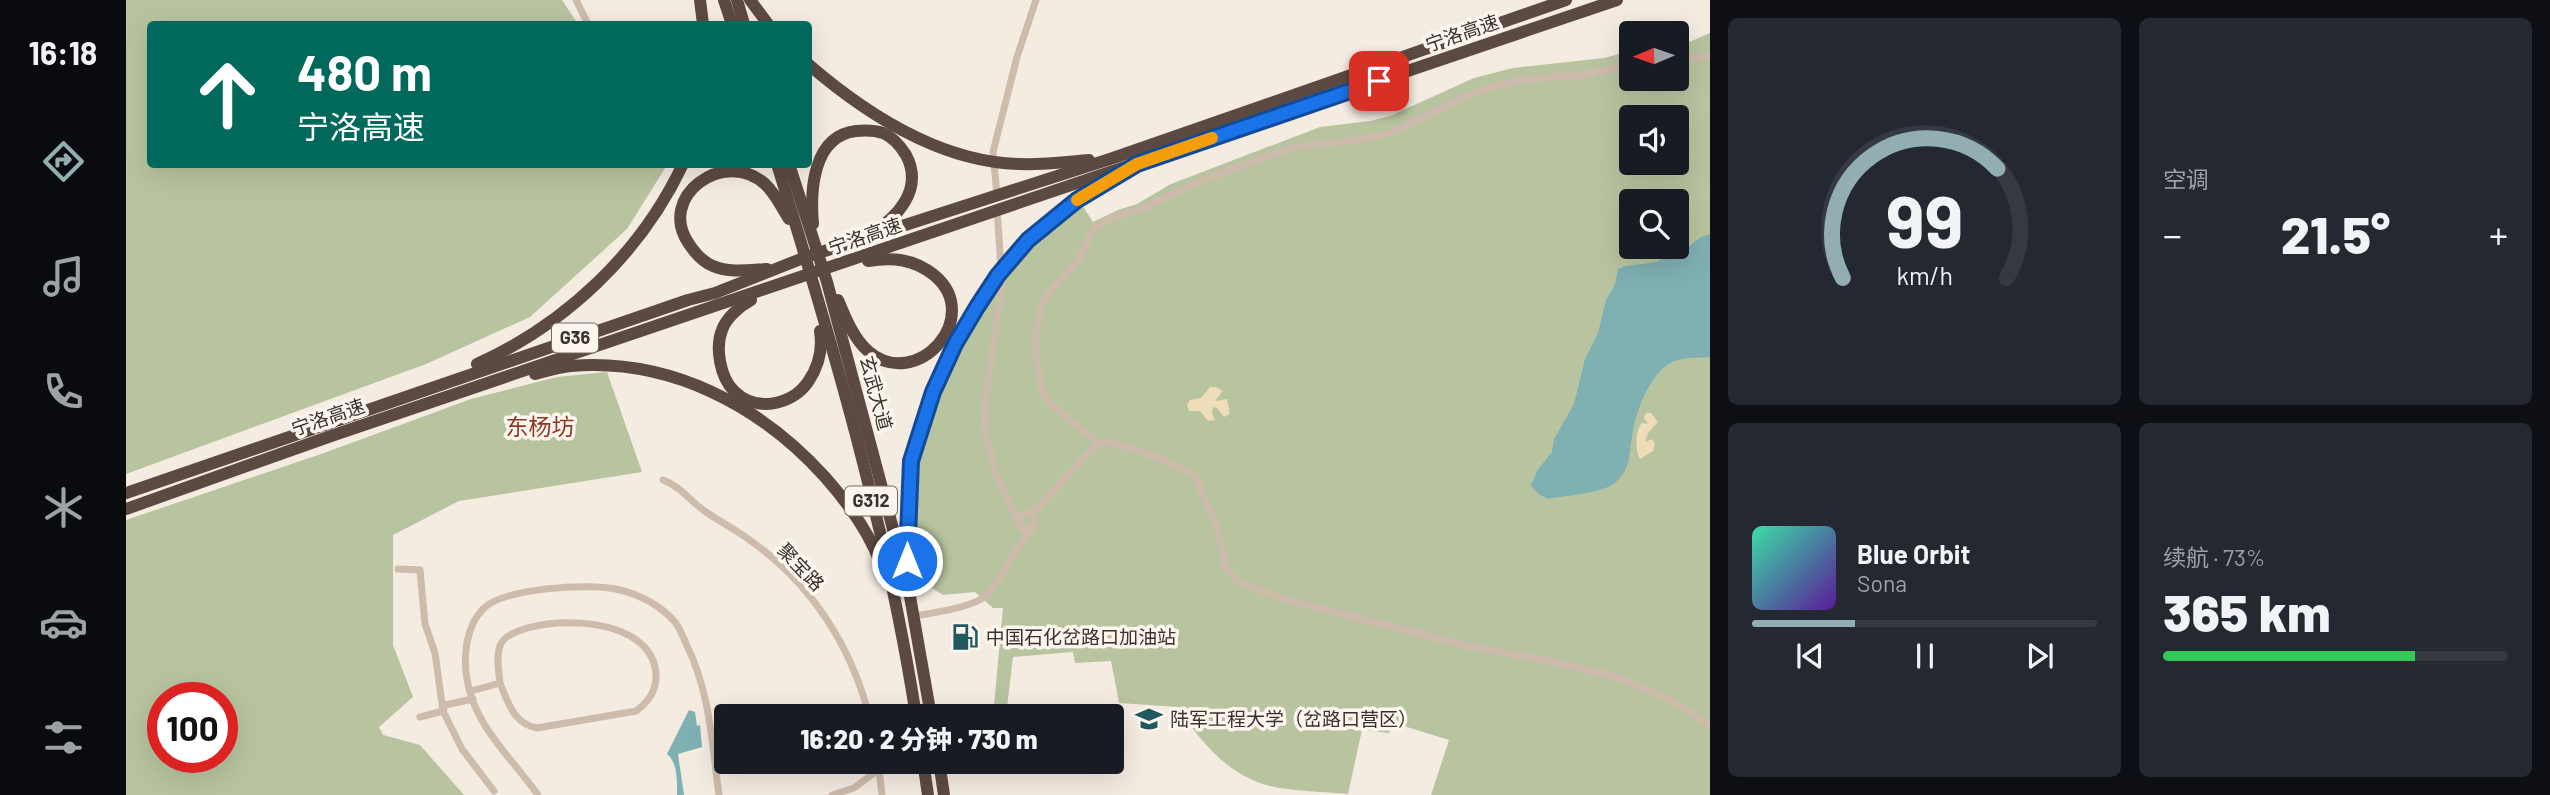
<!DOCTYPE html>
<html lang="zh">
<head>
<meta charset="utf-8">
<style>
	body { margin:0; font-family:Barlow,"Noto Sans SC",sans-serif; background:#242831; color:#f1f3f6; height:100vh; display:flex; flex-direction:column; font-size:26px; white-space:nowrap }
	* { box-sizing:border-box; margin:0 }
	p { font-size:23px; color:#9ea1a6 }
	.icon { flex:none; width:38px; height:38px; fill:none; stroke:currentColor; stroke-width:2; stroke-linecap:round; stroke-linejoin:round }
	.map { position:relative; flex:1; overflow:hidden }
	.details { display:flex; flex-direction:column; gap:18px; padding:18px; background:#0d0f14; width:840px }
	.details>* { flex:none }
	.hud { position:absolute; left:21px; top:21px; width:665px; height:147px; border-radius:7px; box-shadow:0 7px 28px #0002; background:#00695c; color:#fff; overflow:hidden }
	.needle { width:46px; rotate:268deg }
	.tools { position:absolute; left:1493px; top:21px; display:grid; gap:14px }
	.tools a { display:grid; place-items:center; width:70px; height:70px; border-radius:7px; background:#171b24; box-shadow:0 7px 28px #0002; font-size:35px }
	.speed { position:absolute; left:21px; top:682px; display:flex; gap:14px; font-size:35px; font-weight:700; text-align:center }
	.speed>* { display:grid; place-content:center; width:91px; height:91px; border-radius:50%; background:#171b24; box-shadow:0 7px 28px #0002; line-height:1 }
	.speed .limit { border:10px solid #d22; background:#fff; color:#111 }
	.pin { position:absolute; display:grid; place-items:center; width:60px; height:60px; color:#fff; margin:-30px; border-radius:14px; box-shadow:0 4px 10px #0006 }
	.me { position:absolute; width:77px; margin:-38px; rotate:0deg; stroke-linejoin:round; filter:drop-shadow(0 0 5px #0008) }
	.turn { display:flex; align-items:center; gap:24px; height:147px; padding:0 35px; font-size:32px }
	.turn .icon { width:91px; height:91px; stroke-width:2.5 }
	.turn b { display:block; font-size:49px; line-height:60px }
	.big { font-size:52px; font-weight:800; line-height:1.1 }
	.details .card { flex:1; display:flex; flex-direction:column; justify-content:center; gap:10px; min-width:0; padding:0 24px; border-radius:10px; background:#242831 }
	.details .dial { align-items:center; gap:0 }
	.dial svg { height:182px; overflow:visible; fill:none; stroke:#363941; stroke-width:7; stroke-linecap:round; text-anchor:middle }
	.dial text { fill:#f1f3f6; stroke:none }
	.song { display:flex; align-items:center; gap:21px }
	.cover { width:84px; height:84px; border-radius:10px; background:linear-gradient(135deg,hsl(160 70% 55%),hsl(270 70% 35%)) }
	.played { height:7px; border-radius:4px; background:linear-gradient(90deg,#92aeb2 30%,#363941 30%) }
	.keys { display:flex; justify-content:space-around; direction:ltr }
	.heat { display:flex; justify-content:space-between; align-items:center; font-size:38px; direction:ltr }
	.charge { height:10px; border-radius:5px; background:linear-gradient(90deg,#34c759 73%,#363941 0) }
	.details .tiles { flex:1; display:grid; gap:18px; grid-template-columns:repeat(2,1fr) }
	.trip { position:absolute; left:588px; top:704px; width:410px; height:70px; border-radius:7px; background:#171b24; box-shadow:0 7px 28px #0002; font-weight:800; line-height:70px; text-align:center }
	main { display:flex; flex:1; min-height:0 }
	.tabs { display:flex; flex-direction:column; width:126px; justify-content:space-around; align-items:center; background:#090b0e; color:#9ea1a6 }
	.tabs .icon { width:49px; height:49px }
	.tabs .on { color:#92aeb2 }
	.tabs b { font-size:32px; color:#f1f3f6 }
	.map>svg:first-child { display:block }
	.green { fill:#b8c4a0; fill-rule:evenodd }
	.sand { fill:#efdcb8 }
	.water { fill:#7fb0b2 }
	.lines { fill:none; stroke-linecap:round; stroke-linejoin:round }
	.street { stroke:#cdbbac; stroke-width:7 }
	.highway { stroke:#5c4a42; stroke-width:12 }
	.route-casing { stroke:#114b97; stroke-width:18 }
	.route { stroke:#1a73e8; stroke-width:12 }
	.slow { stroke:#f59e0b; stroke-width:12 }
	.labels { text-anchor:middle; stroke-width:7; stroke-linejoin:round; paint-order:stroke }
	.shield { fill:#fbf5ee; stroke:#756b66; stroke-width:2 }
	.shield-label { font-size:18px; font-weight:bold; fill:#3b302b }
	.street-label { font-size:19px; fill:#3b302b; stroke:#fbf5ee }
	.poi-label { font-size:19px; fill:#3b302b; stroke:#fbf5ee; text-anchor:start }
	.quarter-label { font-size:23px; fill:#8c3b22; stroke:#fbf5ee }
</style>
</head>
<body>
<main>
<nav class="tabs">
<b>16:18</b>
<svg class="icon on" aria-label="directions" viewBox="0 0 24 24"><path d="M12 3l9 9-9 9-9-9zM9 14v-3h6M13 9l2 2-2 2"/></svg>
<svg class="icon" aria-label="music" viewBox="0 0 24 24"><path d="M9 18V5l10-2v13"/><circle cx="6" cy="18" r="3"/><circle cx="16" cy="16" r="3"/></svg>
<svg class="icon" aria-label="phone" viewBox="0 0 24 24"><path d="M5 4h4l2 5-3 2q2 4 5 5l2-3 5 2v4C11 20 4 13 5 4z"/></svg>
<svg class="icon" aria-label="climate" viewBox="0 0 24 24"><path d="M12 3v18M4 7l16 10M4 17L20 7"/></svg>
<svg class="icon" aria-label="car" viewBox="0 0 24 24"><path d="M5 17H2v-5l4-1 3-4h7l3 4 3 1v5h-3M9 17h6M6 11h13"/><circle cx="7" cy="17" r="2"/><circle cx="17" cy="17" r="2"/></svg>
<svg class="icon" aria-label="filters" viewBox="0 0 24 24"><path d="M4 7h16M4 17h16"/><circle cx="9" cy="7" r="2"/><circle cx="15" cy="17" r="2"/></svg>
</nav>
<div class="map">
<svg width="1584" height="795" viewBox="0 0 1584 795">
	<rect width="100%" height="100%" fill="#f4ebe1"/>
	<!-- green -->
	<g class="green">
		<path d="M0 0H436L452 24H24V164L541 165 501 229 404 317 300 364 0 474Z"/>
		<path d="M1584 33V795H1305L1323 740 1268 723 1263 733 1236 730 1222 794C1199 792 1160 791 1140 785 1100 773 1073 740 1052 707L993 703 985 661 949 663 947 652 887 657 880 716H867L877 608H867L849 592 817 595 796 582 786 541 787 483 801 424 841 332 886 264 954 202 967 222 992 210 1011 204 1045 184 1194 127 1244 121 1264 116 1348 78 1387 68 1478 58 1505 51V79H1550L1551 44 1561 43ZM1505 117H1550V163H1505ZM1505 201H1550V247H1505Z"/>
		<path d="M481 372 516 472 333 501 267 535V645L287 697 253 727 257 735 294 745 338 795H0V520L198 453 345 399 431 377ZM37 698H96V758H37Z"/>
	</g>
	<!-- sand -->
	<g class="sand">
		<path d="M1084 387H1090L1097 391 1089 401 1101 399 1104 414 1098 417 1091 408 1087 407 1086 413 1089 420 1082 421 1074 411H1063L1061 405 1064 400 1075 398Z"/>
		<path d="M1520 413H1525L1532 422 1522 433 1519 442 1526 439 1529 444 1527 451 1514 459C1509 450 1509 431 1516 423L1522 424 1518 418Z"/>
	</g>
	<!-- water -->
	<g class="water">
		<path d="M1584 234V357C1573 358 1557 357 1546 362 1523 374 1509 413 1506 437 1503 454 1505 468 1490 482 1476 494 1441 495 1422 499L1414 495 1405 486 1411 471 1426 452 1428 439 1448 404 1459 359 1472 333 1480 300 1489 284 1492 269 1499 266 1531 262 1546 252 1562 247 1575 237Z"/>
		<path d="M563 710 569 712 571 726 574 725 576 747 552 754 558 795H551C551 782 552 763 541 754Z"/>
	</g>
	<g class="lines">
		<!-- street -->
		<g class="street">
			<path d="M450 0 462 24"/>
			<path d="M1550 60 1584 56"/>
			<path d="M871 196 867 152 891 57 910 0"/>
			<path d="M871 208 876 283 859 404 860 437 870 473 891 521"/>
			<path d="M972 443 923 402 917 394 910 358 909 340 915 307 925 290 952 261 967 230 983 219 1018 208 1069 183 1168 147 1231 140 1265 133 1341 96 1366 87 1395 80 1454 75 1505 65"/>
			<path d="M537 480C554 486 565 502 580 512 596 523 614 532 629 544 686 585 726 648 743 716"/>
			<path d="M905 515 909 521 908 526 901 530 896 529 892 523 894 516 898 513 905 515 972 443C992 439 1051 465 1069 476L1092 529 1100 569 1113 582 1161 600 1341 646 1415 659 1488 676 1545 700 1584 725"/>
			<path d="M272 569 294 570 299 624 309 653 317 711 336 749 368 791"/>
			<path d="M788 616C806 613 850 607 862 594 878 575 888 549 906 529"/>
			<path d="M345 691 374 683C382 703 388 724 411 728L510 711C522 702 530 692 530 676 529 606 383 615 374 646 370 657 373 672 374 683"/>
			<path d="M294 717 317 711 319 705 347 699"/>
			<path d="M752 761 756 795"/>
			<path d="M412 795C386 758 348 726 341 679 337 657 340 626 357 609 377 588 462 583 490 589 512 594 534 605 549 622 554 629 558 638 561 646 584 692 586 744 593 795"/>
			<path d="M706 795 728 788 753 769"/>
		</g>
		<!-- highway -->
		<g class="highway">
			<path d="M574 0 577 24"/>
			<path d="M598 0 606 24"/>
			<path d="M611 0 618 24"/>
			<path d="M624 0 642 24"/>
			<path d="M682 64C740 114 814 162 893 164 916 165 940 162 963 160"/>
			<path d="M651 164C707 345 761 529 790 716"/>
			<path d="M663 164 701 282 782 585 805 716"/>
			<path d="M687 224C684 190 687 136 730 131 739 130 748 130 757 133 767 137 775 147 780 155 798 189 772 218 743 234"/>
			<path d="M641 269C623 270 603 273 587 266 577 262 569 253 563 244 530 197 598 147 639 184 649 193 656 208 663 219"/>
			<path d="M625 300C614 306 600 318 596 330 589 348 594 377 608 391 630 413 666 405 682 382 693 366 697 350 694 331"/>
			<path d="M712 300C719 317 728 339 742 351 790 393 859 317 808 275 788 259 767 257 742 261"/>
			<path d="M351 364C440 324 515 253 557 164"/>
			<path d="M409 374C420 371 433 367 445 366 544 358 634 405 699 477 721 502 742 530 754 562"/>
			<path d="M0 493 562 300 589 293 680 257 987 158 1440 0"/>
			<path d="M0 509 205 436 1491 0"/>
			<path d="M781 567C781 532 779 495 785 460 799 386 849 294 902 240 931 210 968 192 1003 170"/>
			<path d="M797 761 802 795"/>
			<path d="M813 761 818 795"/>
		</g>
	</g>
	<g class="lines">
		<defs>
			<path id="route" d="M781 561 785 461 807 392 829 344 851 307 872 275 902 240 951 200 1011 164 1253 81"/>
		</defs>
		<!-- route casing -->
		<use href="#route" class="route-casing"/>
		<!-- route -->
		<use href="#route" class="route"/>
		<!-- slow -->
		<path class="slow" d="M951 200 1011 164 1086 138"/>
	</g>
	<!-- icons -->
	<defs>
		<symbol id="fuel-bare" viewBox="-9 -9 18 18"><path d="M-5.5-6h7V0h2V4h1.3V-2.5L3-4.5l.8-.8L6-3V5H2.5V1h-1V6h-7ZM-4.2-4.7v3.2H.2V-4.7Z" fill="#1f5a5e" stroke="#fbf5ee" stroke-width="2.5" paint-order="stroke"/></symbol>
		<symbol id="university-bare" viewBox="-9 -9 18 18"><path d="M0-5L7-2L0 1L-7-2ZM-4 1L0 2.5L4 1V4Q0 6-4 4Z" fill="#1f5a5e" stroke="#fbf5ee" stroke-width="2.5" paint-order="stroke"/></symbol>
	</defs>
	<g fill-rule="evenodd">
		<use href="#fuel-bare" x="820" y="618" width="38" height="38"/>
		<use href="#university-bare" x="1004" y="700" width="38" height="38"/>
	</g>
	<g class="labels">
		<!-- shield labels -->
		<g class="shield">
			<rect x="426" y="323.5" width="46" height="29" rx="5"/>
			<rect x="719" y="486.5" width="52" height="29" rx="5"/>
		</g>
		<g class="shield-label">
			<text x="449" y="344">G36</text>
			<text x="745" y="507">G312</text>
		</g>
		<!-- street labels -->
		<g class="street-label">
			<text transform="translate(1336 33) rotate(-19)" y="7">宁洛高速</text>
			<text transform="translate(739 236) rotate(-19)" y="7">宁洛高速</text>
			<text transform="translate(750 393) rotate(75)" y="7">玄武大道</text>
			<text transform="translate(202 417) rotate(-19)" y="7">宁洛高速</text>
			<text transform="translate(675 567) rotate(46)" y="7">聚宝路</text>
		</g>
		<!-- poi labels -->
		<g class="poi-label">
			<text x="860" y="644">中国石化岔路口加油站</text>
			<text x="1044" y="726">陆军工程大学（岔路口营区）</text>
		</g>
		<!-- quarter labels -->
		<g class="quarter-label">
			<text x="414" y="435">东杨坊</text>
		</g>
	</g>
</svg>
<div class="tools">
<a><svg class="needle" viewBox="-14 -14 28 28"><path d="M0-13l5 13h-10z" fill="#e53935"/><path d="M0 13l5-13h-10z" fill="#9ea1a6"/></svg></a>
<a><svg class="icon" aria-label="sound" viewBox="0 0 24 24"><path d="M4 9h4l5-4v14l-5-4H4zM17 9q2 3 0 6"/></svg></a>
<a><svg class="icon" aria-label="search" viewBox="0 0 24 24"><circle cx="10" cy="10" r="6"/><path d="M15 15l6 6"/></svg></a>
</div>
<div class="speed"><div class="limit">100</div></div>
<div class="pin" style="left:1253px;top:81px;background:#d93025"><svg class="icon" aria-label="arrive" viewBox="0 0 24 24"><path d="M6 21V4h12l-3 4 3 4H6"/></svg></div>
<svg class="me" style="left:781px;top:561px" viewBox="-20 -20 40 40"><circle r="17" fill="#1a73e8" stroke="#fff" stroke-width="3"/><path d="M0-11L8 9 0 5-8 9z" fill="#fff"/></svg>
<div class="trip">16:20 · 2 分钟 · 730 m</div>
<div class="hud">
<div class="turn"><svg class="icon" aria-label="ahead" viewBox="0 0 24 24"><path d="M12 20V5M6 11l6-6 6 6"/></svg><div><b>480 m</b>宁洛高速</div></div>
</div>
</div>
<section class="details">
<div class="tiles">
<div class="card dial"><svg viewBox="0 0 100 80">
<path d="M14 69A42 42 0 1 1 86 69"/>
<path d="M14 69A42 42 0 0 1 82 21" stroke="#92aeb2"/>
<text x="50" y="56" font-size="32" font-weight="700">99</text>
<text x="50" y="72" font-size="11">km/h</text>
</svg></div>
<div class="card"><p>空调</p>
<div class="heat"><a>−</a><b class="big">21.5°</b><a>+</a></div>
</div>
<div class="card">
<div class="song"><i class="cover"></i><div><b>Blue Orbit</b><p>Sona</p></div></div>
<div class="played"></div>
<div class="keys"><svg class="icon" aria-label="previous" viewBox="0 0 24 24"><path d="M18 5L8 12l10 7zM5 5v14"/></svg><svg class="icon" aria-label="pause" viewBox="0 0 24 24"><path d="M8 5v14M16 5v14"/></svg><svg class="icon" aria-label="next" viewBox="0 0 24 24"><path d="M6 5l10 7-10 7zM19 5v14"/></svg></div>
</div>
<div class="card"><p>续航 · 73%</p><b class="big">365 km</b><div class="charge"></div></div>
</div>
</section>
</main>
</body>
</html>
